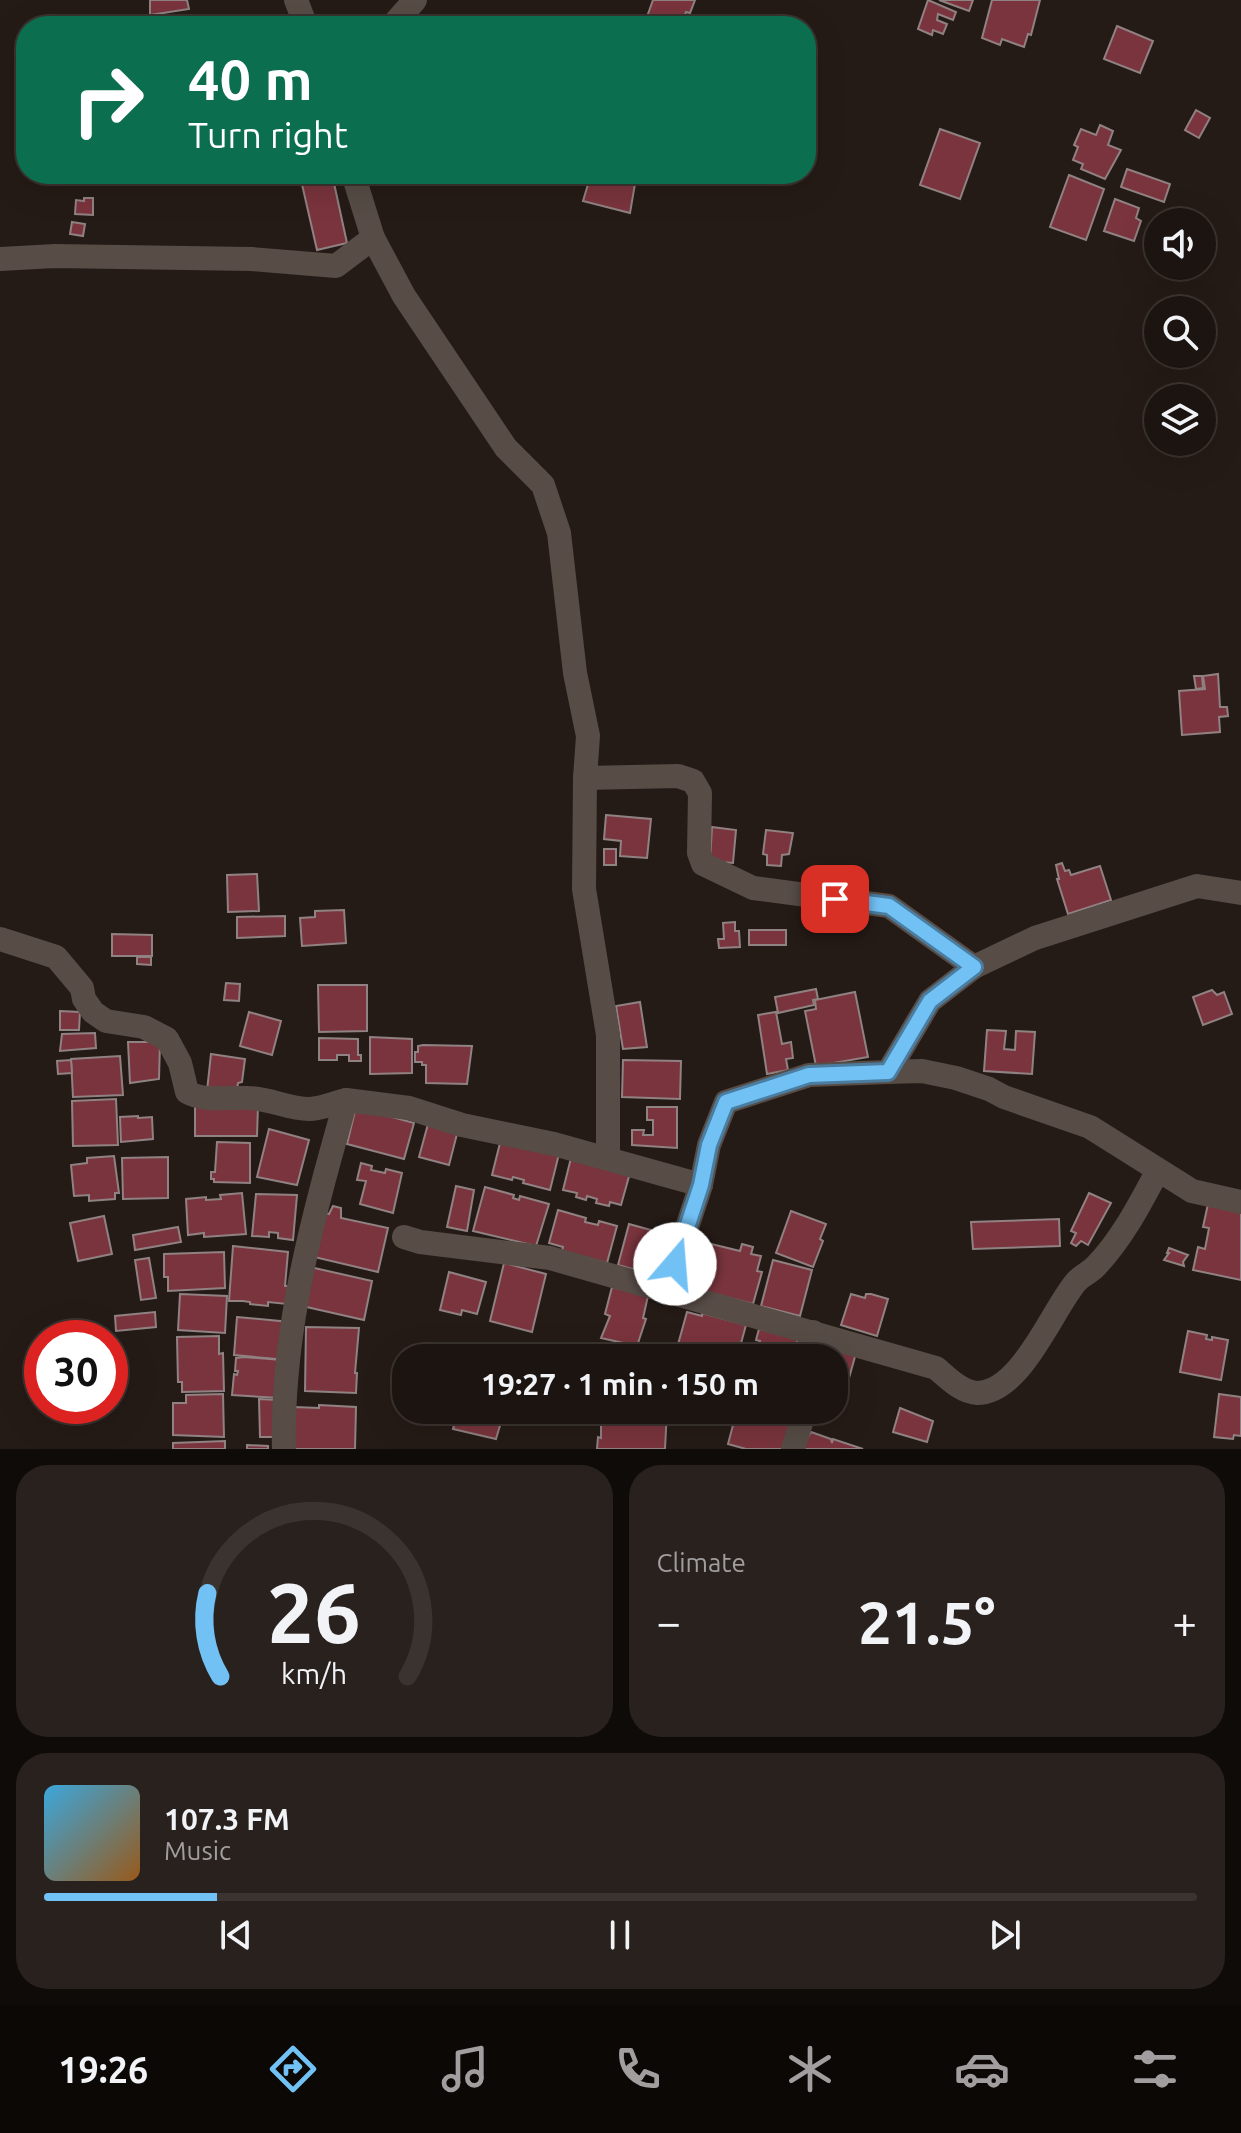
<!DOCTYPE html>
<html lang="en">
<head>
<meta charset="utf-8">
<style>
	body { margin:0; font-family:Ubuntu,sans-serif; background:#29211e; color:#f1f3f6; height:100vh; display:flex; flex-direction:column; font-size:30px; white-space:nowrap }
	* { box-sizing:border-box; margin:0 }
	p { font-size:26px; color:#a09e9f }
	.icon { flex:none; width:44px; height:44px; fill:none; stroke:currentColor; stroke-width:2; stroke-linecap:round; stroke-linejoin:round }
	.map { position:relative; height:1449px; overflow:hidden }
	.side { display:flex; flex-direction:column; gap:16px; padding:16px; background:#0f0b09; flex:1 }
	.side>* { flex:none }
	.top-card { position:absolute; left:16px; top:16px; width:800px; height:168px; border-radius:32px; box-shadow:0 8px 32px #0002,0 0 0 2px #3a3330; background:#0b6e4f; color:#fff; overflow:hidden }
	.buttons { position:absolute; left:1144px; top:208px; display:grid; gap:16px }
	.buttons a { display:grid; place-items:center; width:72px; height:72px; border-radius:50%; background:#1c1410; box-shadow:0 8px 32px #0002,0 0 0 2px #3a3330; font-size:40px }
	.speed { position:absolute; left:24px; top:1320px; display:flex; gap:16px; font-size:40px; font-weight:700; text-align:center }
	.speed>* { display:grid; place-content:center; width:104px; height:104px; border-radius:50%; background:#1c1410; box-shadow:0 8px 32px #0002,0 0 0 2px #3a3330; line-height:1 }
	.speed .limit { border:12px solid #d22; background:#fff; color:#111 }
	.pin { position:absolute; display:grid; place-items:center; width:68px; height:68px; color:#fff; margin:-34px; border-radius:16px; box-shadow:0 4px 12px #0006 }
	.me { position:absolute; width:88px; margin:-44px; rotate:18deg; stroke-linejoin:round; filter:drop-shadow(0 0 6px #0008) }
	.turn { display:flex; align-items:center; gap:28px; height:168px; padding:0 40px; font-size:36px }
	.turn .icon { width:104px; height:104px; stroke-width:2.5 }
	.turn b { display:block; font-size:56px; line-height:68px }
	.big { font-size:60px; font-weight:700; line-height:1.1 }
	.side .card { flex:1; display:flex; flex-direction:column; justify-content:center; gap:12px; min-width:0; padding:0 28px; border-radius:32px; background:#29211e }
	.side .dial { align-items:center; gap:0 }
	.dial svg { height:208px; overflow:visible; fill:none; stroke:#3a3330; stroke-width:7; stroke-linecap:round; text-anchor:middle }
	.dial text { fill:#f1f3f6; stroke:none }
	.song { display:flex; align-items:center; gap:24px }
	.cover { width:96px; height:96px; border-radius:12px; background:linear-gradient(135deg,hsl(200 70% 55%),hsl(30 70% 35%)) }
	.played { height:8px; border-radius:4px; background:linear-gradient(90deg,#72c1f5 15%,#3a3330 15%) }
	.keys { display:flex; justify-content:space-around; direction:ltr }
	.heat { display:flex; justify-content:space-between; align-items:center; font-size:44px; direction:ltr }
	.side .tiles { flex:1; display:grid; gap:16px; grid-template-columns:1fr 1fr }
	.card:last-child { grid-column:span 2 }
	.trip { position:absolute; left:392px; top:1344px; width:456px; height:80px; border-radius:32px; background:#1c1410; box-shadow:0 8px 32px #0002,0 0 0 2px #3a3330; font-weight:700; line-height:80px; text-align:center }
	.dock { display:flex; height:128px; justify-content:space-around; align-items:center; background:#0b0806; color:#a09e9f }
	.dock .icon { width:56px; height:56px }
	.dock .selected { color:#72c1f5 }
	.dock b { font-size:36px; color:#f1f3f6 }
	.map>svg:first-child { display:block }
	.building { fill:#7a343d; stroke:#908182; stroke-width:2 }
	.lines { fill:none; stroke-linecap:round; stroke-linejoin:round }
	.minor { stroke:#574c46; stroke-width:24 }
	.route-casing { stroke:#4a7d9f; stroke-width:20 }
	.route { stroke:#72c1f5; stroke-width:14 }
</style>
</head>
<body>
<div class="map">
<svg width="1241" height="1449" viewBox="0 0 1241 1449">
	<rect width="100%" height="100%" fill="#251b16"/>
	<!-- building -->
	<g class="building">
		<path d="M150 0H187L189 9 150 15Z"/>
		<path d="M653 0H695L690 13 686 12 683 21 687 22 686 26H648L644 25Z"/>
		<path d="M928 0 956 12 953 20 938 14 937 20 947 24 943 34 933 30 932 35 918 29Z"/>
		<path d="M939 0H973L969 11Z"/>
		<path d="M992 0H1040L1031 35 1028 34 1024 47 1002 39 1000 45 982 38Z"/>
		<path d="M1117 26 1153 41 1140 73 1104 59Z"/>
		<path d="M1196 110 1210 118 1199 138 1185 130Z"/>
		<path d="M1100 125 1113 131 1108 145 1121 150 1105 179 1081 169 1083 164 1073 160 1078 147 1074 145 1081 129 1096 135Z"/>
		<path d="M940 129 980 143 960 199 920 185Z"/>
		<path d="M1127 169 1170 184 1164 202 1121 187Z"/>
		<path d="M305 174H332L347 243 317 250 301 180 306 179Z"/>
		<path d="M595 174H621L636 178 630 213 583 201 589 181 593 182Z"/>
		<path d="M1069 175 1104 189 1086 240 1050 227Z"/>
		<path d="M84 198H93V215L75 214 76 200 84 201Z"/>
		<path d="M1115 199 1139 208 1136 218 1141 221 1134 241 1104 231Z"/>
		<path d="M72 222 85 224 83 236 70 234Z"/>
		<path d="M1218 674 1220 707H1227L1228 716 1219 717 1220 732 1182 735 1179 691 1205 689 1203 676Z"/>
		<path d="M1194 676H1202L1203 688 1196 689Z"/>
		<path d="M606 815 651 819 647 858 620 856 621 841 604 839Z"/>
		<path d="M712 827 736 830 733 863 710 861Z"/>
		<path d="M766 830 793 833 789 854 782 855 781 866 767 865V855L763 854Z"/>
		<rect x="604" y="849" width="12" height="16"/>
		<path d="M1062 863 1065 871 1069 870 1071 875 1100 866 1111 900 1068 914 1057 879H1059L1056 865Z"/>
		<path d="M257 874 259 911 228 912 227 875Z"/>
		<path d="M344 910 346 943 302 946 300 918 315 917V911Z"/>
		<path d="M285 916V936L237 938V917Z"/>
		<path d="M735 922V931H739L740 947 719 948 718 939H724L723 923Z"/>
		<rect x="749" y="930" width="37" height="15"/>
		<path d="M112 934 152 935V956H112Z"/>
		<path d="M137 957H151V965L137 964Z"/>
		<path d="M226 983 240 984 239 1001 224 1000Z"/>
		<path d="M318 985H367V1031L319 1032Z"/>
		<path d="M816 989 818 999 813 1000 814 1005 778 1013 775 997Z"/>
		<path d="M1212 990 1217 995 1224 992 1232 1014 1203 1025 1193 997Z"/>
		<path d="M855 992 868 1057 816 1066 805 1011 816 1009 815 1000Z"/>
		<path d="M640 1002 647 1047 623 1049 616 1006Z"/>
		<path d="M60 1011 80 1012 79 1030H60Z"/>
		<path d="M249 1012 281 1021 272 1055 240 1046Z"/>
		<path d="M776 1012 782 1044 791 1042 793 1058 786 1059 788 1070 767 1074 758 1015Z"/>
		<path d="M987 1030 1006 1031 1004 1049 1015 1050 1016 1031 1035 1032 1032 1074 984 1071Z"/>
		<path d="M95 1033 96 1048 60 1051 62 1034Z"/>
		<path d="M370 1037 412 1039V1073L370 1074Z"/>
		<path d="M319 1038 358 1039V1055H361V1061H349V1055H337V1060H319Z"/>
		<path d="M128 1042H160L159 1079 130 1083Z"/>
		<path d="M423 1045 472 1046 467 1084 426 1083V1065H422V1062H415V1052H418V1046Z"/>
		<path d="M211 1054 245 1059 242 1082 238 1083 236 1095 207 1091Z"/>
		<path d="M120 1056 123 1095 73 1097 71 1059Z"/>
		<path d="M71 1060 72 1073 58 1074 57 1061Z"/>
		<path d="M623 1060 681 1061 680 1099 622 1097Z"/>
		<path d="M116 1099 118 1145 73 1146 72 1101Z"/>
		<path d="M195 1100 258 1105 257 1136H195Z"/>
		<path d="M356 1107 414 1123 404 1159 347 1144Z"/>
		<path d="M647 1107H677V1148L632 1145V1130H644L643 1135H653V1120H647Z"/>
		<path d="M138 1116V1118L152 1117 153 1139 121 1142 120 1117Z"/>
		<path d="M428 1124 457 1134 449 1165 419 1157Z"/>
		<path d="M269 1129 309 1140 297 1185 257 1177Z"/>
		<path d="M501 1139 559 1154 550 1190 523 1183 524 1180 513 1177 512 1180 492 1175Z"/>
		<path d="M217 1142 250 1143V1183L214 1182V1179H211V1172H215Z"/>
		<path d="M114 1156 119 1193H115V1199L89 1201V1195L74 1196 71 1165 87 1163V1158Z"/>
		<path d="M168 1157V1198L123 1199 122 1158Z"/>
		<path d="M571 1158 630 1173 621 1205 610 1202 609 1206 596 1203 597 1199 587 1196 586 1200 576 1197 577 1193 563 1190Z"/>
		<path d="M361 1163 372 1166 371 1170 385 1173 386 1169 402 1173 393 1213 360 1204 366 1181 357 1180Z"/>
		<path d="M456 1186 474 1190 467 1231 447 1227Z"/>
		<path d="M485 1187 514 1195 513 1198 519 1200 520 1196 549 1204 536 1246 473 1231Z"/>
		<path d="M242 1193 246 1234 204 1237V1233L188 1235 186 1199 206 1197V1200L221 1199 220 1195Z"/>
		<path d="M1089 1193 1111 1203 1088 1245 1081 1241 1076 1246 1071 1243 1076 1233 1071 1231Z"/>
		<path d="M256 1194 297 1195 293 1240 278 1238V1233L269 1232V1237L252 1236Z"/>
		<path d="M1208 1204 1241 1211V1280L1193 1270 1198 1247 1205 1249 1209 1228 1203 1227Z"/>
		<path d="M333 1206 341 1208V1218L388 1228 378 1272 310 1256 320 1212 329 1214Z"/>
		<path d="M558 1210 586 1218 585 1222 598 1225 599 1221 617 1226 607 1263 562 1251 563 1247 549 1243Z"/>
		<path d="M791 1211 826 1224 820 1239 823 1241 813 1267 776 1253Z"/>
		<path d="M104 1216 112 1254 78 1261 70 1223Z"/>
		<path d="M1059 1219 1060 1246 973 1249 971 1222Z"/>
		<path d="M629 1224 658 1232 647 1273 618 1265Z"/>
		<path d="M178 1227 181 1242 135 1250 133 1235Z"/>
		<path d="M699 1241 740 1251 742 1244 753 1247 751 1254 761 1256 757 1271 762 1272 753 1304 687 1287Z"/>
		<path d="M233 1246 288 1252 285 1286H288L287 1304 268 1302V1306L250 1304V1302L243 1301H229Z"/>
		<path d="M1169 1248 1188 1255 1183 1262 1184 1266 1164 1260 1169 1253H1167Z"/>
		<path d="M224 1252 225 1288 168 1291V1277H164V1254Z"/>
		<path d="M149 1258 156 1298 141 1300 135 1260Z"/>
		<path d="M773 1260 812 1270 800 1316 761 1306Z"/>
		<path d="M504 1263 546 1274 532 1332 490 1321Z"/>
		<path d="M310 1267 372 1281 364 1320 302 1306Z"/>
		<path d="M449 1272 486 1282 477 1314 462 1310 461 1315 440 1310Z"/>
		<path d="M612 1287 648 1296 643 1318 646 1319 637 1346 601 1338 610 1316 605 1314Z"/>
		<path d="M180 1294 227 1296 225 1333 178 1330Z"/>
		<path d="M851 1294 865 1298 866 1294H871L888 1299 877 1336 841 1325Z"/>
		<path d="M155 1312 156 1327 116 1331 115 1316Z"/>
		<path d="M687 1312 702 1316V1313L746 1325 737 1358H702L677 1348Z"/>
		<path d="M237 1317 290 1322 287 1360 234 1355Z"/>
		<path d="M306 1327 359 1328 355 1373H357L356 1393 305 1391Z"/>
		<path d="M759 1329 798 1339 792 1358H751L753 1353 756 1354 760 1341 756 1340Z"/>
		<path d="M1188 1331 1207 1335 1206 1339 1212 1340V1337L1228 1340 1221 1380 1180 1372Z"/>
		<path d="M219 1336V1354L223 1353 224 1391 182 1392V1382H178L177 1337Z"/>
		<path d="M836 1348 856 1353 839 1414 825 1410H834V1358H813L815 1351 820 1352 821 1349 834 1353Z"/>
		<path d="M536 1352 556 1356 560 1358H534Z"/>
		<path d="M244 1357 282 1360 279 1398 232 1395 234 1374 237 1375 238 1371H235L236 1358Z"/>
		<path d="M223 1394 224 1437 173 1435V1403H186V1395Z"/>
		<path d="M1219 1394 1241 1397V1436L1234 1435 1233 1439 1214 1437Z"/>
		<path d="M259 1399 278 1400 280 1437H260Z"/>
		<path d="M319 1405 356 1407 355 1449H293L295 1407 319 1408Z"/>
		<path d="M900 1408 933 1421 927 1442 893 1432Z"/>
		<path d="M458 1410H502L504 1412 496 1439 453 1429Z"/>
		<path d="M601 1410H630L629 1412 635 1413 636 1410H667L665 1449H597L598 1437 601 1438Z"/>
		<path d="M686 1410H724L722 1418Z"/>
		<path d="M737 1410H764L796 1418 788 1449H746L728 1444Z"/>
		<path d="M811 1432 831 1439 832 1443 833 1439 863 1449H801Z"/>
		<path d="M225 1441V1449H173V1443Z"/>
		<path d="M247 1445 268 1446V1449H247Z"/>
	</g>
	<g class="lines">
		<!-- minor -->
		<g class="minor">
			<path d="M296 0 306 26"/>
			<path d="M392 26 415 0"/>
			<path d="M353 174 373 238 404 296 506 448 543 485 559 533 575 673 588 736 585 778 584 889 608 1035V1158"/>
			<path d="M0 259 55 256 251 259 336 266 373 238"/>
			<path d="M585 778 678 776 693 781 700 793 699 853 703 864 753 888 889 906 974 967"/>
			<path d="M0 939 56 957 82 988 84 999 93 1012 106 1021 144 1027 167 1039 180 1063 187 1092C204 1102 230 1097 248 1098 269 1098 288 1109 309 1109 321 1109 334 1103 346 1100"/>
			<path d="M888 1072 922 1071 956 1078 989 1089 1004 1097 1090 1127 1192 1191 1241 1202"/>
			<path d="M404 1237 420 1242 550 1258 936 1368C948 1378 961 1392 977 1393 1021 1393 1052 1310 1076 1282 1081 1276 1089 1273 1095 1267 1122 1239 1140 1204 1158 1170"/>
			<path d="M666 1291 701 1185 709 1145 726 1102 809 1075 888 1072 930 1001 974 967 1035 938 1197 886 1241 893"/>
			<path d="M805 1358 813 1332"/>
			<path d="M284 1449C281 1330 314 1213 346 1100L409 1108 462 1125 554 1144 701 1185"/>
			<path d="M793 1449 801 1423 797 1410"/>
		</g>
	</g>
	<g class="lines">
		<defs>
			<path id="route" d="M675 1264 701 1185 709 1145 726 1102 809 1075 888 1072 930 1001 974 967 889 906 835 899"/>
		</defs>
		<!-- route casing -->
		<use href="#route" class="route-casing"/>
		<!-- route -->
		<use href="#route" class="route"/>
	</g>
</svg>
<div class="buttons">
<a><svg class="icon" aria-label="sound" viewBox="0 0 24 24"><path d="M4 9h4l5-4v14l-5-4H4zM17 9q2 3 0 6"/></svg></a>
<a><svg class="icon" aria-label="search" viewBox="0 0 24 24"><circle cx="10" cy="10" r="6"/><path d="M15 15l6 6"/></svg></a>
<a><svg class="icon" aria-label="layers" viewBox="0 0 24 24"><path d="M12 4l9 5-9 5-9-5zM3 14l9 5 9-5"/></svg></a>
</div>
<div class="speed"><div class="limit">30</div></div>
<div class="pin" style="left:835px;top:899px;background:#d93025"><svg class="icon" aria-label="arrive" viewBox="0 0 24 24"><path d="M6 21V4h12l-3 4 3 4H6"/></svg></div>
<svg class="me" style="left:675px;top:1264px" viewBox="-20 -20 40 40"><circle r="19" fill="#fff"/><path d="M0-13L10 11 0 6-10 11z" fill="#72c1f5"/></svg>
<div class="trip">19:27 · 1 min · 150 m</div>
<div class="top-card">
<div class="turn"><svg class="icon" aria-label="right" viewBox="0 0 24 24"><path d="M7 20v-9h11M14 6l5 5-5 5"/></svg><div><b>40 m</b>Turn right</div></div>
</div>
</div>
<section class="side">
<div class="tiles">
<div class="card dial"><svg viewBox="0 0 100 80">
<path d="M14 69A42 42 0 1 1 86 69"/>
<path d="M14 69A42 42 0 0 1 9 37" stroke="#72c1f5"/>
<text x="50" y="56" font-size="32" font-weight="700">26</text>
<text x="50" y="72" font-size="11">km/h</text>
</svg></div>
<div class="card"><p>Climate</p>
<div class="heat"><a>−</a><b class="big">21.5°</b><a>+</a></div>
</div>
<div class="card">
<div class="song"><i class="cover"></i><div><b>107.3 FM</b><p>Music</p></div></div>
<div class="played"></div>
<div class="keys"><svg class="icon" aria-label="previous" viewBox="0 0 24 24"><path d="M18 5L8 12l10 7zM5 5v14"/></svg><svg class="icon" aria-label="pause" viewBox="0 0 24 24"><path d="M8 5v14M16 5v14"/></svg><svg class="icon" aria-label="next" viewBox="0 0 24 24"><path d="M6 5l10 7-10 7zM19 5v14"/></svg></div>
</div>
</div>
</section>
<nav class="dock">
<b>19:26</b>
<svg class="icon selected" aria-label="directions" viewBox="0 0 24 24"><path d="M12 3l9 9-9 9-9-9zM9 14v-3h6M13 9l2 2-2 2"/></svg>
<svg class="icon" aria-label="music" viewBox="0 0 24 24"><path d="M9 18V5l10-2v13"/><circle cx="6" cy="18" r="3"/><circle cx="16" cy="16" r="3"/></svg>
<svg class="icon" aria-label="phone" viewBox="0 0 24 24"><path d="M5 4h4l2 5-3 2q2 4 5 5l2-3 5 2v4C11 20 4 13 5 4z"/></svg>
<svg class="icon" aria-label="climate" viewBox="0 0 24 24"><path d="M12 3v18M4 7l16 10M4 17L20 7"/></svg>
<svg class="icon" aria-label="car" viewBox="0 0 24 24"><path d="M5 17H2v-5l4-1 3-4h7l3 4 3 1v5h-3M9 17h6M6 11h13"/><circle cx="7" cy="17" r="2"/><circle cx="17" cy="17" r="2"/></svg>
<svg class="icon" aria-label="filters" viewBox="0 0 24 24"><path d="M4 7h16M4 17h16"/><circle cx="9" cy="7" r="2"/><circle cx="15" cy="17" r="2"/></svg>
</nav>
</body>
</html>
